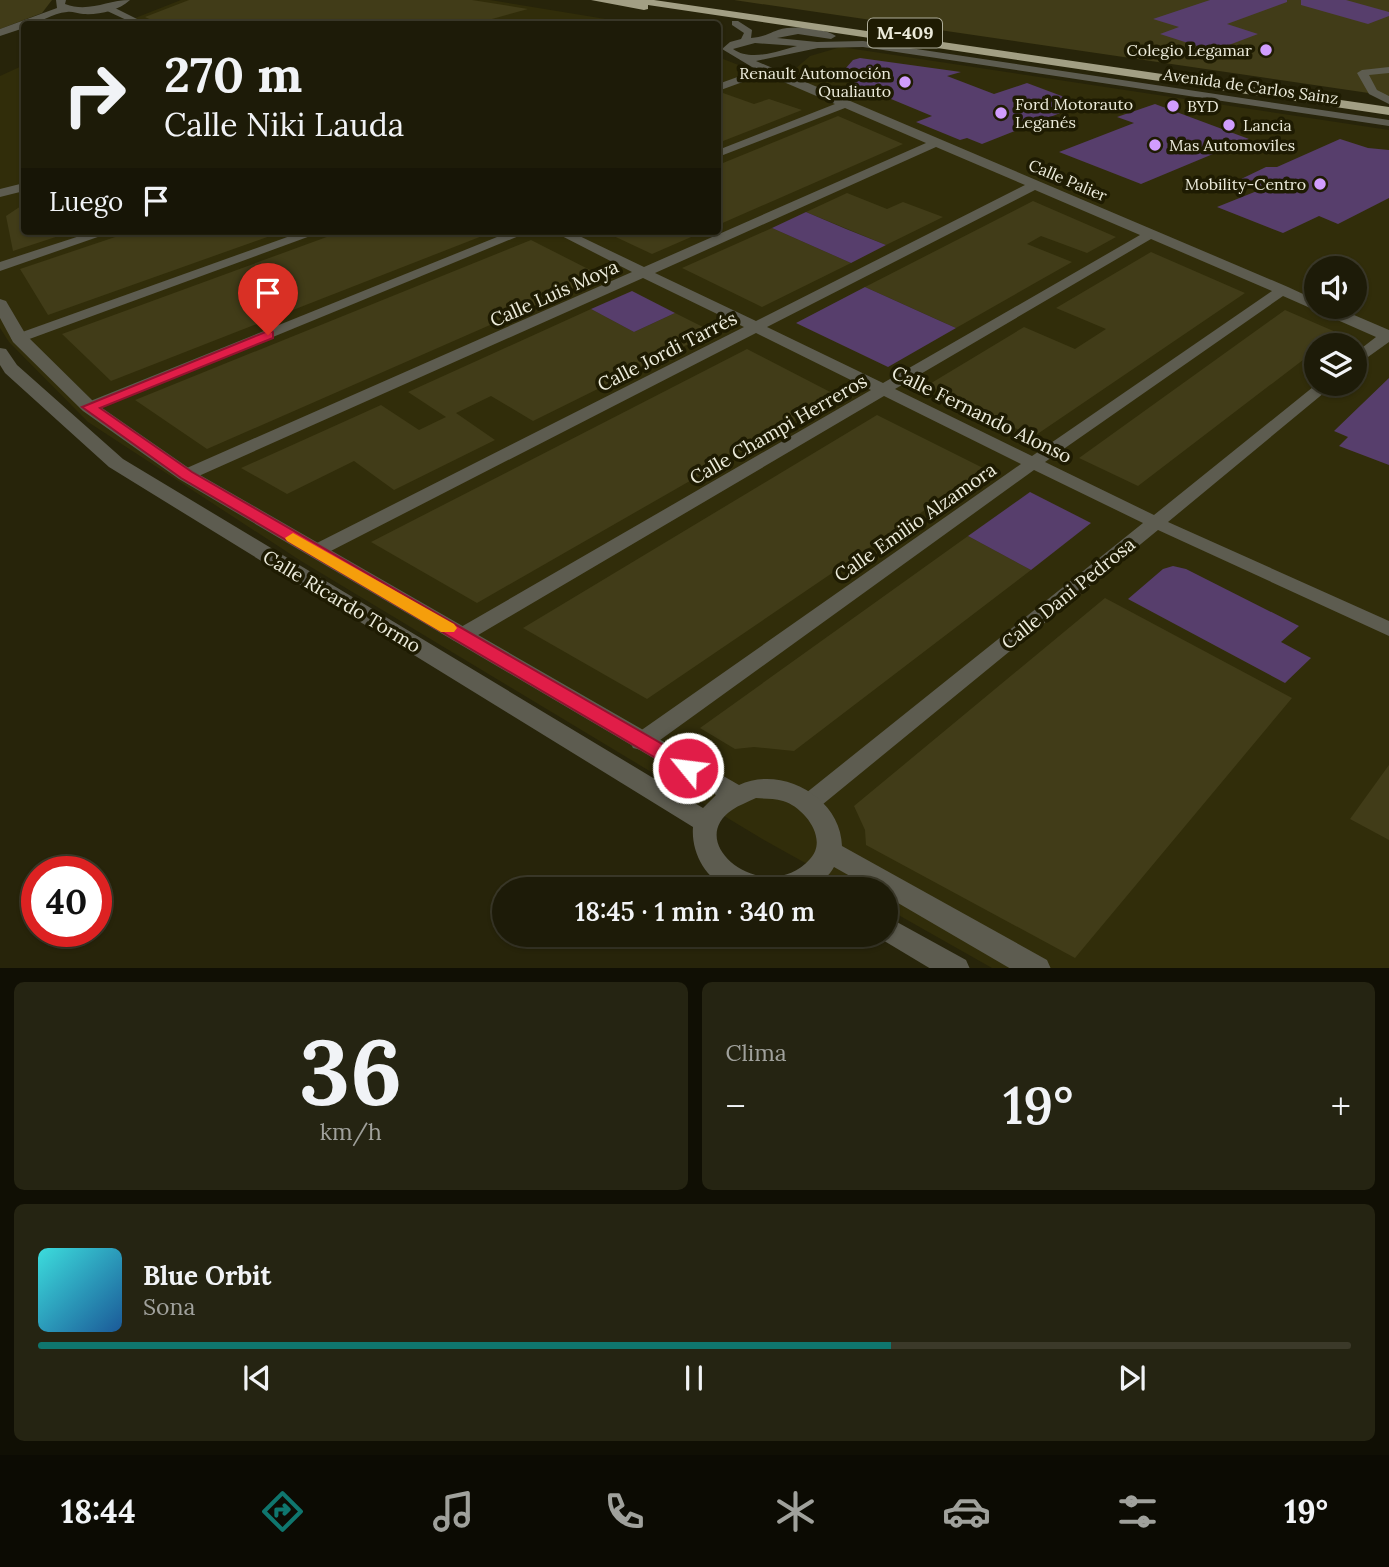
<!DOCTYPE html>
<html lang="es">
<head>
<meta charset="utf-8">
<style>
	body { margin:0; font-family:Lora,serif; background:#252412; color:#f1f3f6; height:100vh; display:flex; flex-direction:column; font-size:26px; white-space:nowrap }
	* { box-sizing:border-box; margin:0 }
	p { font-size:23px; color:#a0a19c }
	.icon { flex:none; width:38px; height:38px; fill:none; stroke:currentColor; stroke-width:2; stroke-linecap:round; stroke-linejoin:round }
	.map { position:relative; height:968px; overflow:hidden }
	.side { display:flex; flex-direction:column; gap:14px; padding:14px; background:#100f04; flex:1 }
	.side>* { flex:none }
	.top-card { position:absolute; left:21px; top:21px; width:700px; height:214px; border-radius:7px; box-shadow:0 2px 5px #0004,0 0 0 2px #3b3929; background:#1d1b08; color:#f1f3f6; overflow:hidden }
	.buttons { position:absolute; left:1304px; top:256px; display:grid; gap:14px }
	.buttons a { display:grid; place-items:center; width:63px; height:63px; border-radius:50%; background:#1d1b08; box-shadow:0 2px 5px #0004,0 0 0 2px #3b3929; font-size:35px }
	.speed { position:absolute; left:21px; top:856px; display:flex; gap:14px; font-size:35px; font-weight:700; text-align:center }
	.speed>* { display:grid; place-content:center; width:91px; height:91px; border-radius:50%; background:#1d1b08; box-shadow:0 2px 5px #0004,0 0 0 2px #3b3929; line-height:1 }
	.speed .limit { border:10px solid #d22; background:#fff; color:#111 }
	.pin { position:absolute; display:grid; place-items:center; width:60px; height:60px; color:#fff; margin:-72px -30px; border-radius:50% 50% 50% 0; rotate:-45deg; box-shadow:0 0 7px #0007 }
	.pin .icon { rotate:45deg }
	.me { position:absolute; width:77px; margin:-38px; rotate:299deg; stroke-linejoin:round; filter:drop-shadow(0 0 5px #0008) }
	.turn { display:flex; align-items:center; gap:24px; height:147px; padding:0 28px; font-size:32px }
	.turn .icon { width:91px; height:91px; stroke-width:2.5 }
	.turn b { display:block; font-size:49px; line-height:60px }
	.then { display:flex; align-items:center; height:66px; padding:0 28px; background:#0003; gap:14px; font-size:26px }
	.big { font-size:52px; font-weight:600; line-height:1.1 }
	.side .widget { flex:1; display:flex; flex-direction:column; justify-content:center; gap:10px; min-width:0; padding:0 24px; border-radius:10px; background:#252412 }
	.side .dial { align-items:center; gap:0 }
	.dial b { font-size:91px; line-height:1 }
	.song { display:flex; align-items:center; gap:21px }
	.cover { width:84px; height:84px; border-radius:10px; background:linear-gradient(135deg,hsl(180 70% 55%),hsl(210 70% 35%)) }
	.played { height:7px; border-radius:4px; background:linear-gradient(90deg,#0f766e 65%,#3b3929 65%) }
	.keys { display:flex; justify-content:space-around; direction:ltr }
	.heat { display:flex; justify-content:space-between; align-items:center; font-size:38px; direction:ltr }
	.side .tiles { flex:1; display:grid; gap:14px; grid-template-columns:1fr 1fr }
	.widget:last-child { grid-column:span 2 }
	.trip { position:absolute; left:492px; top:877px; width:406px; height:70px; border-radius:35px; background:#1d1b08; box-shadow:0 2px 5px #0004,0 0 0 2px #3b3929; font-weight:600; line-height:70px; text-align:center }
	.menu { display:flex; height:112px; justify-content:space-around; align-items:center; background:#0c0b03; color:#a0a19c }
	.menu .icon { width:49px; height:49px }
	.menu .current { color:#0f766e }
	.menu b { font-size:32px; color:#f1f3f6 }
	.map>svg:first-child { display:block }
	.built { fill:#312d0a; fill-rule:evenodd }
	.green { fill:#413c18 }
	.building { fill:#573e6c }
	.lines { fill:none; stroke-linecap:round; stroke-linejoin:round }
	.minor { fill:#5d5c50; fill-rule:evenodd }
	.tertiary { fill:#5d5c50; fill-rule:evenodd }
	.trunk { fill:#a29f84; fill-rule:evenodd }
	.route { fill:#e11d48; stroke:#92132f; stroke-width:2 }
	.slow { fill:#f59e0b }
	.poi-dot { fill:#d19dfe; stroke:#1e1b02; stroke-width:2.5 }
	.labels { text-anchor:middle; stroke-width:7; stroke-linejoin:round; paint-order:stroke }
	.far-poi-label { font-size:16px; fill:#ecebdb; stroke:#1e1b02; text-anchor:start }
	.far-street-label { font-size:16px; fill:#ecebdb; stroke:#1e1b02 }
	.shield { fill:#1e1b02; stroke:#aead9a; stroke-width:2 }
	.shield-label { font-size:18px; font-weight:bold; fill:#ecebdb }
	.street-label { font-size:19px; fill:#ecebdb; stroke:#1e1b02 }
</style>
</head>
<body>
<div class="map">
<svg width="1389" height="969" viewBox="0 0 1389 969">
	<rect width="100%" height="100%" fill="#27240a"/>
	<!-- built -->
	<g class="built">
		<path d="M181 0H490L636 24H120Z"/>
		<path d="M841 47 1389 130V968H992L886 908V889H852L764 840 301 561 88 422 9 342 0 328V76L24 65V231H718V57L772 78 795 69 810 56ZM1316 268H1354V306H1316ZM1316 345H1354V383H1316Z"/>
	</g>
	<!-- green -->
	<g class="green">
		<path d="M0 0H52L42 13 0 29Z"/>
		<path d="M189 0H472L528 9 474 24H160L145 17Z"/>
		<path d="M734 0H1389V96Z"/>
		<path d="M723 93 754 104 769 99 802 110 718 143V95Z"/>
		<path d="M838 116 903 144 718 225V165Z"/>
		<path d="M847 193 887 209 903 202 943 217 886 245 806 212Z"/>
		<path d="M1033 201 1116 237 1087 253 1041 236 1027 244 1072 262 956 328 865 287Z"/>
		<path d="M24 204V231H74L13 251 6 216Z"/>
		<path d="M772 228 851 263 762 307 682 268Z"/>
		<path d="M133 231H284L48 315 20 269Z"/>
		<path d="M343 231H495L111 381 62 334Z"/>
		<path d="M603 231H705L652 254Z"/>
		<path d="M531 240 602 276 207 449 135 400Z"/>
		<path d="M1151 252 1245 293 1033 437 928 385 1024 327 1075 349 1106 329 1056 308Z"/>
		<path d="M591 309 634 332 675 313 713 332 533 421 491 396 456 413 495 440 394 490 354 461 287 494 241 468 381 405 419 430 446 417 408 392Z"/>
		<path d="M1285 310 1338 333 1323 345H1316V350L1138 486 1079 458Z"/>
		<path d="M747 349 838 396 477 603 371 542Z"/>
		<path d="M877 415 985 469 647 699 523 628Z"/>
		<path d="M968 536 1031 570 794 751 754 747 735 749 700 728Z"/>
		<path d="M1105 598 1292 698 1075 958 866 845 865 830 854 806Z"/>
		<path d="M1389 765V840L1350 819Z"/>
	</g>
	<!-- building -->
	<g class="building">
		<path d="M1210 0H1287V2L1227 24 1258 34 1213 51 1160 34 1179 27 1153 19Z"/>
		<path d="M1301 0H1346L1389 12V16L1368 24 1301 5Z"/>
		<path d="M860 58 961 72 947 76 994 94 1027 83 1083 104 982 144 967 138 960 140 916 122 932 116 838 77 853 60Z"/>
		<path d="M1155 104 1249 139 1141 184 1059 152 1134 123 1117 117Z"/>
		<path d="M1340 139 1368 148 1389 150V198L1338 224 1319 216 1283 233 1217 207 1262 189 1239 180 1266 167H1277Z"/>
		<path d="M806 212 846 229 886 245 851 263 772 228Z"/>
		<path d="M865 287 938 320 956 328 888 367 796 323Z"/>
		<path d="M632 291 675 313 634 332 591 309Z"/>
		<path d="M1389 378V465L1339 446 1348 437 1334 431Z"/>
		<path d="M1030 492 1091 523 1031 570 968 536Z"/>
		<path d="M1173 566 1186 569 1299 626 1281 642 1311 658 1285 683 1128 599 1163 569Z"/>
	</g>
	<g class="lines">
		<!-- minor -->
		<g class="minor">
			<path d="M105 6H111L147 24H135L105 10Z"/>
			<path d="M732 21H738L752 30 751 38C764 37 767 34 778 30 794 25 823 28 836 36L831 39 798 34 777 38 817 42 863 41 1389 120V126L863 47 818 48 756 61 1288 287 1316 300V306H1333L1389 330V342L1354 367V354L1376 337 1283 296 1045 462 1154 515 1318 383H1336L1168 522 1389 621V636L1158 530 817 809 809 812 801 809 798 803 801 797 1143 523 1034 470 649 748 641 750 633 748 630 742 633 736 1021 464 884 396 468 641H454L451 636 454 631 871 390 756 333 323 555H309L307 551 309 547 744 327 643 278 192 479H180L177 475 180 471 632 272 552 231H569L644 267 926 143 845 108 718 157V150L835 104 765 74 718 91V84L757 70 722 49 730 42 741 39 744 33 732 25ZM755 43 797 46C778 51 751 62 733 49ZM936 147 1025 185 756 321 655 273ZM1035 190 1140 235 883 383 767 327ZM1151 239 1272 291 1032 456 895 389Z"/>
			<path d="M1389 67V73L1369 75 1377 90 1389 96V104L1369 94 1357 73 1362 70Z"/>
			<path d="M24 183V191L0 197V189Z"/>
			<path d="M95 231H115L0 271V262Z"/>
			<path d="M304 231H324L24 341H14L11 338 14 335Z"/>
			<path d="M512 231H531L95 410 89 412 81 407 83 404Z"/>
		</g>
		<!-- tertiary -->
		<g class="tertiary">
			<path d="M56 0H66L65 4C89 13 107 0 130 0 118 11 99 15 83 14 78 14 72 11 67 12 52 13 40 24 24 24V28L0 36V29L57 8Z"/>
			<path d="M0 299 6 301 26 335 95 403 193 471 739 785C781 765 841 797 842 846L1047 960 1051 969H1011L886 896V889H873L834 867C816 901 762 889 730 889 705 879 691 852 693 827L109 467 5 373 0 365V348L6 349 17 365 123 459 703 808 716 795 179 479 83 411 13 342 0 318ZM756 798C765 799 774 798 783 801 804 807 829 839 810 859 766 908 682 844 732 810 739 805 748 802 756 798Z"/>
			<path d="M886 916 966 960 970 969H931L876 936 886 934Z"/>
		</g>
		<!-- trunk -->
		<path class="trunk" d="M591 0H654L1389 107V115L648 5V9L644 10Z"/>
	</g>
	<!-- route -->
	<path class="route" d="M268 331 273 332V338L100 408 192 472 695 763 698 768 695 773 688 776 681 773 181 478 82 407Z"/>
	<!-- slow -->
	<path class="slow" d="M293 533 454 624 457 628 454 632H441L287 541 285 538Z"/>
	<!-- markers -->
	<g class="poi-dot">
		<circle cx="1266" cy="50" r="7"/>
		<circle cx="905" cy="82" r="7"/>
		<circle cx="1173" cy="106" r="7"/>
		<circle cx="1001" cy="113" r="7"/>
		<circle cx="1229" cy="125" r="7"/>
		<circle cx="1155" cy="145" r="7"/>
		<circle cx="1320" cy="184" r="7"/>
	</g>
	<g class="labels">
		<!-- far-poi labels -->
		<g class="far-poi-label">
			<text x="1252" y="56" text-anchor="end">Colegio Legamar</text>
			<text x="891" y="79" text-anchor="end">Renault Automoción<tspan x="891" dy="18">Qualiauto</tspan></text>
			<text x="1015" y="110">Ford Motorauto<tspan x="1015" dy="18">Leganés</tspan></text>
			<text x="1187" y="112">BYD</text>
			<text x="1243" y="131">Lancia</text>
			<text x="1169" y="151">Mas Automoviles</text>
			<text x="1306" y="190" text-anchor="end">Mobility-Centro</text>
		</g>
		<!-- far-street labels -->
		<g class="far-street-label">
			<text transform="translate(1251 86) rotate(8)" y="6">Avenida de Carlos Sainz</text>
			<text transform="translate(1068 180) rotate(23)" y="6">Calle Palier</text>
		</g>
		<!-- shield labels -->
		<rect class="shield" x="868" y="18.5" width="74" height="29" rx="5"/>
		<g class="shield-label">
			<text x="905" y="39">M-409</text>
		</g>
		<!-- street labels -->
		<g class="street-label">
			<text transform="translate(554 293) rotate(-24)" y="7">Calle Luis Moya</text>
			<text transform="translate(667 351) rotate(-27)" y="7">Calle Jordi Tarrés</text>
			<text transform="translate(982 414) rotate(26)" y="7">Calle Fernando Alonso</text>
			<text transform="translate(778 429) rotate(-30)" y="7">Calle Champi Herreros</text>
			<text transform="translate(915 522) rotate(-35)" y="7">Calle Emilio Alzamora</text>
			<text transform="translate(1068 593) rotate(-39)" y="7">Calle Dani Pedrosa</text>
			<text transform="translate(342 601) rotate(31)" y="7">Calle Ricardo Tormo</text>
		</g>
	</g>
</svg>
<div class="buttons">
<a><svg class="icon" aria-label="sound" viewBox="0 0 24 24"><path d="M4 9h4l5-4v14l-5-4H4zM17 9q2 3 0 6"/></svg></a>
<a><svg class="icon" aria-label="layers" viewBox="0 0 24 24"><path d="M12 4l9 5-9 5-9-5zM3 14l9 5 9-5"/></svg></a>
</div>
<div class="speed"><div class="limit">40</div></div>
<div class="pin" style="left:268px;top:335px;background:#d93025"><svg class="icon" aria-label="arrive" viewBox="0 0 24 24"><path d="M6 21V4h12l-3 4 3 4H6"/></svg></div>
<svg class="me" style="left:688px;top:768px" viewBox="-20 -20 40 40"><circle r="17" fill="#e11d48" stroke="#fff" stroke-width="3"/><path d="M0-11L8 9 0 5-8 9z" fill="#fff"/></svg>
<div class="trip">18:45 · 1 min · 340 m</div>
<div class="top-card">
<div class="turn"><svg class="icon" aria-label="right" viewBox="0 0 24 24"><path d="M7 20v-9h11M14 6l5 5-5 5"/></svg><div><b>270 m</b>Calle Niki Lauda</div></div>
<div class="then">Luego<svg class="icon" aria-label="arrive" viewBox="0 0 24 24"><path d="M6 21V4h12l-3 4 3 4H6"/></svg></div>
</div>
</div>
<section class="side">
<div class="tiles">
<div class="widget dial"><b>36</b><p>km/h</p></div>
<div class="widget"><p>Clima</p>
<div class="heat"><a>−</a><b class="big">19°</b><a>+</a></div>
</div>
<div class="widget">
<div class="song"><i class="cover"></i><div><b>Blue Orbit</b><p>Sona</p></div></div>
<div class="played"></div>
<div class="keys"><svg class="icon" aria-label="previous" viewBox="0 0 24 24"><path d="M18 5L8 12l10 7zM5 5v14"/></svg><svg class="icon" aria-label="pause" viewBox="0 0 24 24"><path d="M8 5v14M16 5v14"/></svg><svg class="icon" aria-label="next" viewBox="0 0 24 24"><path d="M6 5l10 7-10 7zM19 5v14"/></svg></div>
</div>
</div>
</section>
<nav class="menu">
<b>18:44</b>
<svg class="icon current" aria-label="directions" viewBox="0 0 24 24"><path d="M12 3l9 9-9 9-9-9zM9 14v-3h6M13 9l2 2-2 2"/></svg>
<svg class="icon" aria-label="music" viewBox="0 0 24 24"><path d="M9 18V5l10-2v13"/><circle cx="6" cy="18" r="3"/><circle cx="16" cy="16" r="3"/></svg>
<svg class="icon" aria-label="phone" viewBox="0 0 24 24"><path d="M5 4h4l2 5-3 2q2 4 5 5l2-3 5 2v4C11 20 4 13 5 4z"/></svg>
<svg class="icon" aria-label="climate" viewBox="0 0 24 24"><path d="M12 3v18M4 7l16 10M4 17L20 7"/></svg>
<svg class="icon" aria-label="car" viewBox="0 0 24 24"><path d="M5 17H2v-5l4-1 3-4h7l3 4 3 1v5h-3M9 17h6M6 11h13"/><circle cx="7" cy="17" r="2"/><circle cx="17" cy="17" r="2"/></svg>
<svg class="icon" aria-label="filters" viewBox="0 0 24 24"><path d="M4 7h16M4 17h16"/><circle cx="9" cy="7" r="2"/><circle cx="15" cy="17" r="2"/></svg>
<b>19°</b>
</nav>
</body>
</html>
